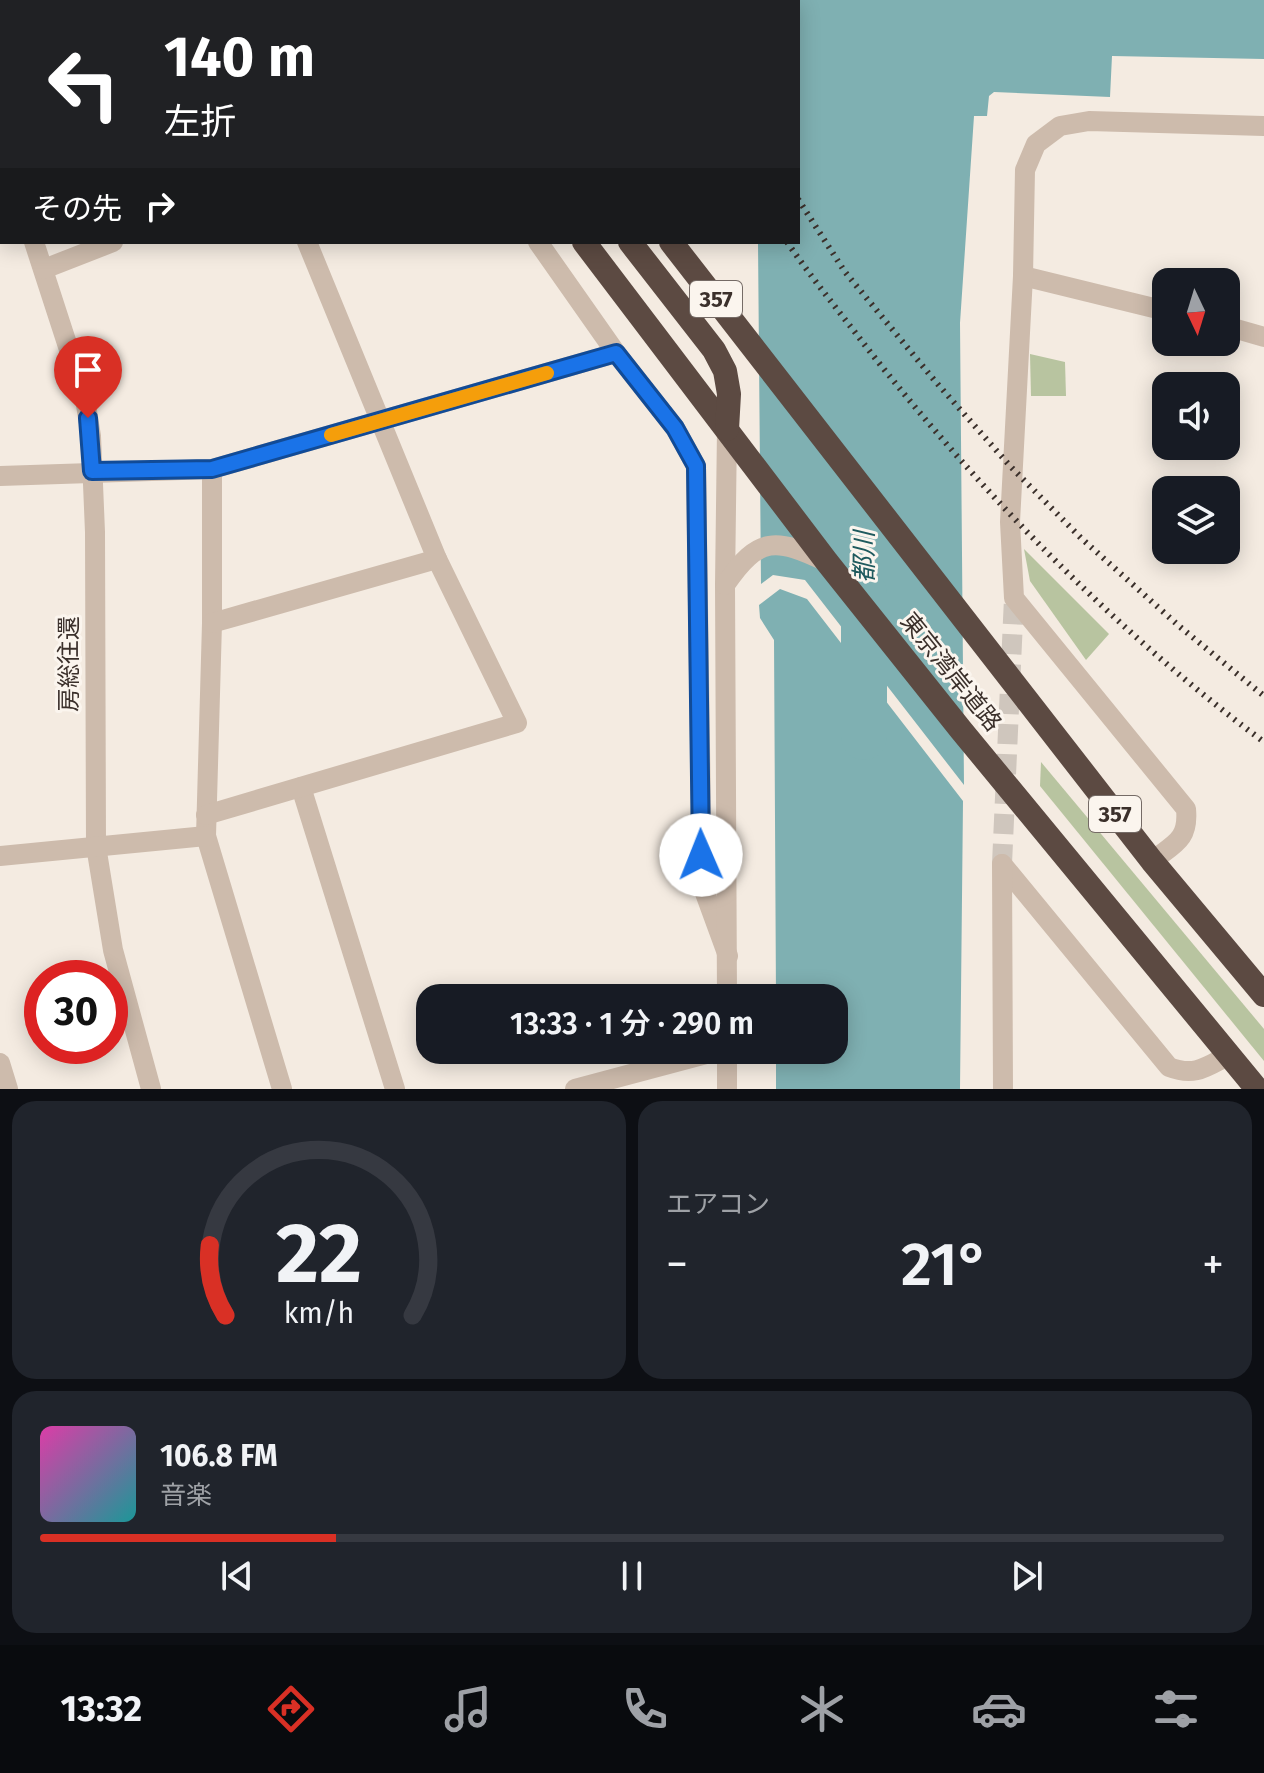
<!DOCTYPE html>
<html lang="ja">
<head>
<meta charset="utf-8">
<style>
	body { margin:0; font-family:"Fira Sans","Noto Sans JP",sans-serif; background:#20242c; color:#f1f3f6; height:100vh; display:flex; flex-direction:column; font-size:30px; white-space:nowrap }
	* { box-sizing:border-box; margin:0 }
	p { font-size:26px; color:#9ea1a6 }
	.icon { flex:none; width:44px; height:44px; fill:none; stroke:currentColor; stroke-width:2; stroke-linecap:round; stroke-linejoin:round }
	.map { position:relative; height:1089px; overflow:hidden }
	.sheet { display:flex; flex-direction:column; gap:12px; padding:12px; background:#0d0f14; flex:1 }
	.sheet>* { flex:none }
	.top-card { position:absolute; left:0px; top:0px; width:800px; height:244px; box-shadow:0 4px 20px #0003; background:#202124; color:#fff; overflow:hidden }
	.needle { width:52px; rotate:176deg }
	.tools { position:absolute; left:1152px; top:268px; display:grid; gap:16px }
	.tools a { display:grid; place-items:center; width:88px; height:88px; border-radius:16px; background:#171b24; box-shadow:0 4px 20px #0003; font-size:40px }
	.speed { position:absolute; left:24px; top:960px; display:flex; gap:16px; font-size:40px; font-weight:700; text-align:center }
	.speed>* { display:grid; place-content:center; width:104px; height:104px; border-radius:50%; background:#171b24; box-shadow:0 4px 20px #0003; line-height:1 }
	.speed .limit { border:12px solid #d22; background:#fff; color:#111 }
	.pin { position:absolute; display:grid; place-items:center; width:68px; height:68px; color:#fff; margin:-82px -34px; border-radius:50% 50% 50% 0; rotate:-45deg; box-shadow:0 0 8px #0007 }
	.pin .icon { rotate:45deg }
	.me { position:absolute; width:88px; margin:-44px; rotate:359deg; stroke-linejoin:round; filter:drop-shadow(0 0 6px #0008) }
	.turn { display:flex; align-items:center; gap:28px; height:168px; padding:0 32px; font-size:36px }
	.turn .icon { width:104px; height:104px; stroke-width:2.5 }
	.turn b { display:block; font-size:56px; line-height:68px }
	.then { display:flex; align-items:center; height:76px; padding:0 32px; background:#0003; gap:16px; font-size:30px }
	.big { font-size:60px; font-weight:600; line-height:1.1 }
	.sheet .tile { flex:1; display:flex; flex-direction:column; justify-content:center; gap:12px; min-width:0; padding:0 28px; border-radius:24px; background:#20242c }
	.sheet .dial { align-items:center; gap:0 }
	.dial svg { height:208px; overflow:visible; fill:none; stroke:#363941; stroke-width:7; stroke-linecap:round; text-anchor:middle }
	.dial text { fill:#f1f3f6; stroke:none }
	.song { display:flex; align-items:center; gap:24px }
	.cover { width:96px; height:96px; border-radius:12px; background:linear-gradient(135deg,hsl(320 70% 55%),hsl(180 70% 35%)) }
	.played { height:8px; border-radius:4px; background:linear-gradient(90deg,#d93025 25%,#363941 25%) }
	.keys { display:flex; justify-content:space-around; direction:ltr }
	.heat { display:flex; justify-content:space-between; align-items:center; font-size:44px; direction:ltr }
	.sheet .tiles { flex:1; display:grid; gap:12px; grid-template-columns:1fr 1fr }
	.tile:last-child { grid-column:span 2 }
	.trip { position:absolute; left:416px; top:984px; width:432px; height:80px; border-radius:24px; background:#171b24; box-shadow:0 4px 20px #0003; font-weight:600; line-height:80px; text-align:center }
	.tabs { display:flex; height:128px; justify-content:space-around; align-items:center; background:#090b0e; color:#9ea1a6 }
	.tabs .icon { width:56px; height:56px }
	.tabs .on { color:#d93025 }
	.tabs b { font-size:36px; color:#f1f3f6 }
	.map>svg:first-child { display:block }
	.green { fill:#b8c4a0 }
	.water { fill:#7fb0b2 }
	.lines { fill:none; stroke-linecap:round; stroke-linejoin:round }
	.river { stroke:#7fb0b2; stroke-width:46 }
	.minor-tunnel { stroke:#cfc6bd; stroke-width:20; stroke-dasharray:20 10; stroke-linecap:butt }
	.minor { stroke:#cdbbac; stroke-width:20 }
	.highway { stroke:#5c4a42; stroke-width:24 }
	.rail { stroke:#3b302b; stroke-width:6; stroke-dasharray:2 6; stroke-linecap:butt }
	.route-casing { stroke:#114b97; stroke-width:20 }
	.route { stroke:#1a73e8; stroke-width:14 }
	.slow { stroke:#f59e0b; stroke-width:14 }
	.labels { text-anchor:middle; stroke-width:6; stroke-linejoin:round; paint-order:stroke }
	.shield { fill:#fbf5ee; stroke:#756b66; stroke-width:2 }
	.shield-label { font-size:22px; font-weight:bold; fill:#3b302b }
	.street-label { font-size:24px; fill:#3b302b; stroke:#fbf5ee }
	.water-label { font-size:26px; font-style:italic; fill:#1f5a5e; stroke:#fbf5ee }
</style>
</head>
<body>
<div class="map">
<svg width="1264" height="1089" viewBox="0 0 1264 1089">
	<rect width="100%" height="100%" fill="#f4ebe1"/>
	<!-- green -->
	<g class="green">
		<path d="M1030 354 1065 362 1066 396H1031Z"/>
		<path d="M1024 549 1109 634 1086 660 1030 581Z"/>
		<path d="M1041 762 1264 1029V1061L1040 786Z"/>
	</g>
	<!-- water -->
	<g class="water">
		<path d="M755 0H1264V59L1112 56 1110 97 994 92 989 96 987 116H974L960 323 964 785 805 580 773 575 761 584 758 242H798V2H753Z"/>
		<path d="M780 589 807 599 963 801 960 1089H776V1050H834V998H776L774 640 760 618 759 605Z"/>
	</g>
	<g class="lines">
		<!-- river -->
		<path class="river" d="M864 737V593"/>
		<!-- minor-tunnel -->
		<path class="minor-tunnel" d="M1002 864 1014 598"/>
		<!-- minor -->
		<g class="minor">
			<path d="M171 0 172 2"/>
			<path d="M0 155 2 160"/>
			<path d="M34 242 85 399 91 436 95 532 96 846 113 950 151 1089"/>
			<path d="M538 242 616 353 675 428 696 466 702 885 728 956"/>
			<path d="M44 269 113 242"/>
			<path d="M1023 276 1166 311"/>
			<path d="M1226 326 1264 337"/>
			<path d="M727 429 725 585 727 998"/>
			<path d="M212 469V623L206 836 282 1089"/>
			<path d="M0 476 212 469 616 353"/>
			<path d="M725 585C759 535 776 538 827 562"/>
			<path d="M212 623 437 559"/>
			<path d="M301 787 395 1089"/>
			<path d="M206 815 517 723 437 559 307 242"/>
			<path d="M0 856 206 836"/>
			<path d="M1152 861C1174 844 1189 840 1186 809L1014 598 1010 522 1023 276 1025 170 1036 144 1060 126 1089 121 1264 126"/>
			<path d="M1002 864 1169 1067C1195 1077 1206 1067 1229 1055"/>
			<path d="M1002 864 1003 1089"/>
			<path d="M0 1063 8 1089"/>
			<path d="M575 1089 721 1050"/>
			<path d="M727 1089V1050"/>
		</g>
		<!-- highway -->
		<g class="highway">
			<path d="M404 0 406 2"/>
			<path d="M459 0 460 2"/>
			<path d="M494 0 495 2"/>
			<path d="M584 242 827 562 961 730 1257 1089"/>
			<path d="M630 242 714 350 725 371 729 394 727 429"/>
			<path d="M671 242 1152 861 1264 995"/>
		</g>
		<!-- rail -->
		<g class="rail">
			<path d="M632 0 633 2"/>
			<path d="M676 0 677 2"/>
			<path d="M798 199 845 272 935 381 1010 466 1081 538 1179 626 1264 696"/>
			<path d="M787 242C811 277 838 310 864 344 980 492 1113 629 1264 742"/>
		</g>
	</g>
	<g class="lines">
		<defs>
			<path id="route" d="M88 418 92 471 212 469 616 353 675 428 696 466 701 855"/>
		</defs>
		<!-- route casing -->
		<use href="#route" class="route-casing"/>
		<!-- route -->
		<use href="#route" class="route"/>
		<!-- slow -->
		<path class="slow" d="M331 435 547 373"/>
	</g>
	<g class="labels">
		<!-- shield labels -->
		<g class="shield">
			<rect x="690" y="281" width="52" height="36" rx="6"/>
			<rect x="1089" y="796" width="52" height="36" rx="6"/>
		</g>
		<g class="shield-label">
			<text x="716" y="307">357</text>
			<text x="1115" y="822">357</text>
		</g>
		<!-- street labels -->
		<g class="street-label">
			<text transform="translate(69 664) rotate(-90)" y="8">房総往還</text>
			<text transform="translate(951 672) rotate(51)" y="8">東京湾岸道路</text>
		</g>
		<!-- water labels -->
		<g class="water-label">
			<text transform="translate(864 557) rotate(-90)" y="9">都川</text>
		</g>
	</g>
</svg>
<div class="tools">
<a><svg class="needle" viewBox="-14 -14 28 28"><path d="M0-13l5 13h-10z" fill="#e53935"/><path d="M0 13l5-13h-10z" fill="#9ea1a6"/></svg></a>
<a><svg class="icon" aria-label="sound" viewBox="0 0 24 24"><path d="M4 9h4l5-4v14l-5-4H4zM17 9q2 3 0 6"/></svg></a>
<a><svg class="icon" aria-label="layers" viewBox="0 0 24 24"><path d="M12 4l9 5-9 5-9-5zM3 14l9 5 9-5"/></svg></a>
</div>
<div class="speed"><div class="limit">30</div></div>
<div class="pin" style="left:88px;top:418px;background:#d93025"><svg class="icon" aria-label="arrive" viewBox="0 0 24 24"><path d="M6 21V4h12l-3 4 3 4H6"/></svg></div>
<svg class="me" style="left:701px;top:855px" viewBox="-20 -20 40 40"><circle r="19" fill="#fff"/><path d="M0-13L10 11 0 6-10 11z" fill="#1a73e8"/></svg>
<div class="trip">13:33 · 1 分 · 290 m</div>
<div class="top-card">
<div class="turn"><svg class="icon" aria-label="left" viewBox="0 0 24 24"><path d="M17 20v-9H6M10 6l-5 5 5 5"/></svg><div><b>140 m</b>左折</div></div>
<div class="then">その先<svg class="icon" aria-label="right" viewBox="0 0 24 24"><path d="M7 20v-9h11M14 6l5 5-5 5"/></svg></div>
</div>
</div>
<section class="sheet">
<div class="tiles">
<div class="tile dial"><svg viewBox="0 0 100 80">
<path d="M14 69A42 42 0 1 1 86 69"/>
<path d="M14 69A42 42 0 0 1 8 42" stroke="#d93025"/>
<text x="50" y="56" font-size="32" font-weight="700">22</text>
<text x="50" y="72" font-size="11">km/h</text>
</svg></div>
<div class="tile"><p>エアコン</p>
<div class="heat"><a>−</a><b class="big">21°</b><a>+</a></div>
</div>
<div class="tile">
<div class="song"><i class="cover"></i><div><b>106.8 FM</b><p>音楽</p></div></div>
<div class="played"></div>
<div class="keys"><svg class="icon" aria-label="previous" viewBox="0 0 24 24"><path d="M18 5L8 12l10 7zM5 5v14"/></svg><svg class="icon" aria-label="pause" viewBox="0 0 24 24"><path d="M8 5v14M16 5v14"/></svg><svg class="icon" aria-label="next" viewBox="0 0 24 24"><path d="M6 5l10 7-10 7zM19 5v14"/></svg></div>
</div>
</div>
</section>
<nav class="tabs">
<b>13:32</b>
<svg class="icon on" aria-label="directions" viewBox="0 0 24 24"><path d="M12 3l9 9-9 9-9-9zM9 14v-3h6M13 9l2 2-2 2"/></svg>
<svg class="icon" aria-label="music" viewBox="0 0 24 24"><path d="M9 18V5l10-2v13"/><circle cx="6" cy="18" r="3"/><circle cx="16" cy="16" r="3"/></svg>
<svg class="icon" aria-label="phone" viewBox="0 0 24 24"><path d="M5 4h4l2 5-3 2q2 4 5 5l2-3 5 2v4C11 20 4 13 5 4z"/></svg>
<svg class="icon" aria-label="climate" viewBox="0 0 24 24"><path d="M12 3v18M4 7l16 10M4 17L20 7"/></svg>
<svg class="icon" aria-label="car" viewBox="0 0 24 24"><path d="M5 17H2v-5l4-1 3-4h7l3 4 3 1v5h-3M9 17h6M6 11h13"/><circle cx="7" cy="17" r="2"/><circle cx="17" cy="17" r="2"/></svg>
<svg class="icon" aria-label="filters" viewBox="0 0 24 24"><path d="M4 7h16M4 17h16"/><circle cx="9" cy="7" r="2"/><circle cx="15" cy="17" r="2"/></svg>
</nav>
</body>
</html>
